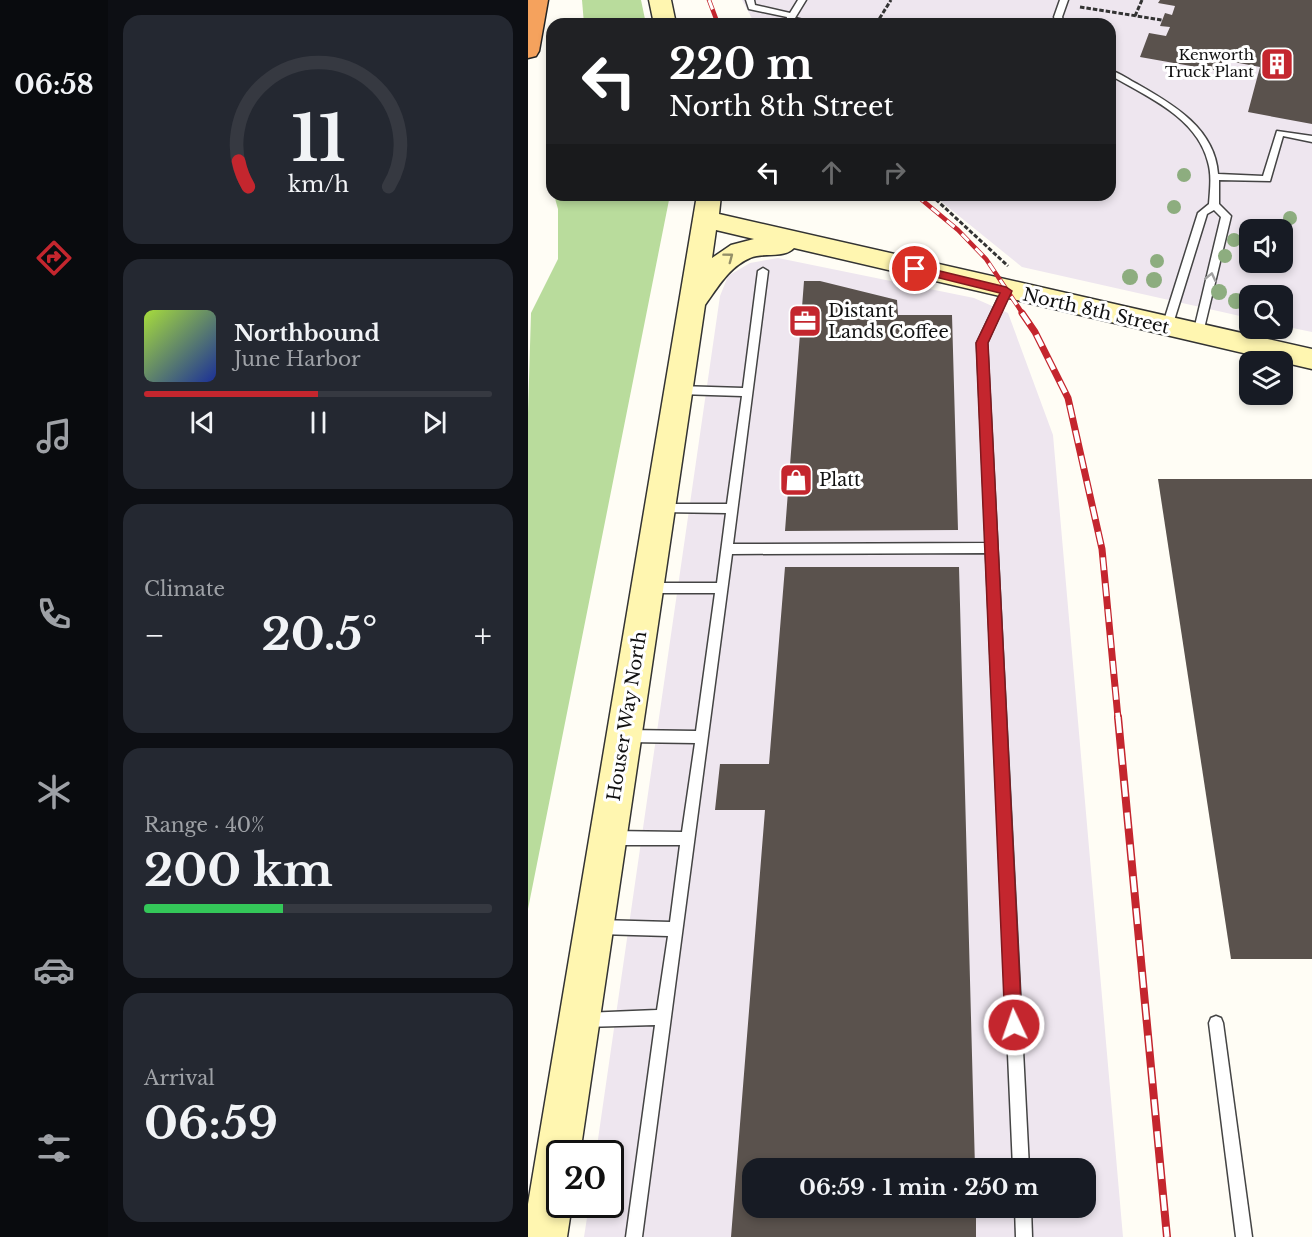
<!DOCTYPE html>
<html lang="en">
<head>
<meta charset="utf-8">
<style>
	body { margin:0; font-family:"Libre Baskerville",serif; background:#242831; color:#f1f3f6; height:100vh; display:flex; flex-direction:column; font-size:22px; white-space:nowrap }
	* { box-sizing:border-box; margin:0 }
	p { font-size:20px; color:#9ea1a6 }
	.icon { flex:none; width:33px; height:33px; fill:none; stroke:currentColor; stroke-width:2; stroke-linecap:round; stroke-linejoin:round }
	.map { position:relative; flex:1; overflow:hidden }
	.panel { display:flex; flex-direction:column; gap:15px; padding:15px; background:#0d0f14; width:420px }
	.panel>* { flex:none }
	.banner { position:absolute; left:18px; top:18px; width:570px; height:183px; border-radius:18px; box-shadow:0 3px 9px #0003; background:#202124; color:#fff; overflow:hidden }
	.fabs { position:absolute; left:711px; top:219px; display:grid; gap:12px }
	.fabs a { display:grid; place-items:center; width:54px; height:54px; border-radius:12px; background:#171b24; box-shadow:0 3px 9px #0003; font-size:30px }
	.speed { position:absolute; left:18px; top:1140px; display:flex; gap:12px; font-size:30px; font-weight:700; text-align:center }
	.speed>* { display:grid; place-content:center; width:78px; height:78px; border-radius:50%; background:#171b24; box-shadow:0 3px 9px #0003; line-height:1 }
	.speed .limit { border:3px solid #111; border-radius:9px; background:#fff; color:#111 }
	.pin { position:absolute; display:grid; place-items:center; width:51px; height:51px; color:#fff; margin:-26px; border:3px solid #fff; border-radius:50%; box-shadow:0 2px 6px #0007 }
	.me { position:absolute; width:66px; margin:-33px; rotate:357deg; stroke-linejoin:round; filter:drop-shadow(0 0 4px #0008) }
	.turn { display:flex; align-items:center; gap:21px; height:126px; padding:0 24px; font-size:27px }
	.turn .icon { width:78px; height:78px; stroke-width:2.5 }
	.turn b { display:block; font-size:42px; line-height:51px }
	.lanes { display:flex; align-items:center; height:57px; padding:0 24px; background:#0003; justify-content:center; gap:30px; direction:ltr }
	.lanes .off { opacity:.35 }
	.big { font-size:45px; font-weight:800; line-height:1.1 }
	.panel .card { flex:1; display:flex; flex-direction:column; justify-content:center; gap:9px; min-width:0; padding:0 21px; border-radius:18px; background:#242831 }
	.panel .dial { align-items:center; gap:0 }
	.dial svg { height:156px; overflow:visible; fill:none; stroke:#363941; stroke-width:7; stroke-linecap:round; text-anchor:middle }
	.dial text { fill:#f1f3f6; stroke:none }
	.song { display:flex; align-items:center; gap:18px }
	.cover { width:72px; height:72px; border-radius:9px; background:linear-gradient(135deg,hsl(80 70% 55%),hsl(230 70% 35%)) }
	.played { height:6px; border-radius:3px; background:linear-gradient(90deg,#c4262e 50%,#363941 50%) }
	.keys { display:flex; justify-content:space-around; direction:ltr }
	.heat { display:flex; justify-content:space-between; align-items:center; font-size:33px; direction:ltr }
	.charge { height:9px; border-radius:4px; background:linear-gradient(90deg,#34c759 40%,#363941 0) }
	.trip { position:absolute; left:214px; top:1158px; width:354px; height:60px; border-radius:18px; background:#171b24; box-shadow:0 3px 9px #0003; font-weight:800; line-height:60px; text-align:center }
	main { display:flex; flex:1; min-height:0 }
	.menu { display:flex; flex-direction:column; width:108px; justify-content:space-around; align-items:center; background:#090b0e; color:#9ea1a6 }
	.menu .icon { width:42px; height:42px }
	.menu .selected { color:#c4262e }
	.menu b { font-size:27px; color:#f1f3f6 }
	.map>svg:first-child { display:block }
	.industrial { fill:#eee6ef; fill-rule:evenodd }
	.forest { fill:#b9dc9c }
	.building { fill:#5a524d }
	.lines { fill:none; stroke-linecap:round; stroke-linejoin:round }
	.lane-casing { stroke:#444; stroke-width:3 }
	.secondary-casing { stroke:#333; stroke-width:3 }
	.highway-casing { stroke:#222; stroke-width:3 }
	.path { stroke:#333; stroke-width:3; stroke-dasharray:4.5 2; stroke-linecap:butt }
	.lane { fill:#fff; fill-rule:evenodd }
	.secondary { fill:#fff6b0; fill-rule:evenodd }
	.highway { fill:#f5a25d; fill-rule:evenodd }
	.rail-far2-casing { stroke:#c4262e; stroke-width:4.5 }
	.rail-far1-casing { stroke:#c4262e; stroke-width:7 }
	.rail-casing { stroke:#c4262e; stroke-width:8 }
	.rail-far2 { stroke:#fff; stroke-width:3; stroke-dasharray:10; stroke-linecap:butt }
	.rail-far1 { stroke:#fff; stroke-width:4.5; stroke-dasharray:13; stroke-linecap:butt }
	.rail { stroke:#fff; stroke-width:5; stroke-dasharray:16; stroke-linecap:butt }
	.tree { fill:#8dad7f }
	.oneway { stroke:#948f68 }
	.oneway2 { stroke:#a0a0a0 }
	.route { fill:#c4262e; stroke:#7f191e; stroke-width:1.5 }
	.labels { text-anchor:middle; stroke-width:6; stroke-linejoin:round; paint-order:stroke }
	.far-poi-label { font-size:15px; fill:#111; stroke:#fff; text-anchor:end }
	.poi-label { font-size:18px; fill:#111; stroke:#fff; text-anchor:start }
	.street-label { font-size:18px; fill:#111; stroke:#fff }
</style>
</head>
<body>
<main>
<nav class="menu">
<b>06:58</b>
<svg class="icon selected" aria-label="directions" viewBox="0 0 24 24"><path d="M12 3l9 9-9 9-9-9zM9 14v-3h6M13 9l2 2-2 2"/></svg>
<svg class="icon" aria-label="music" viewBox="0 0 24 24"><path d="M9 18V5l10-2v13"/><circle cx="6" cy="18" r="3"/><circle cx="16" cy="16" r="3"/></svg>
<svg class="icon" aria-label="phone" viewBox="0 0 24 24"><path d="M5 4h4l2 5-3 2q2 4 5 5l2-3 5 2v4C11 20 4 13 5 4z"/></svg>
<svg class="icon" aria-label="climate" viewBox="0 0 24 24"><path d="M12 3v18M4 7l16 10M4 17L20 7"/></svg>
<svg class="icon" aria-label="car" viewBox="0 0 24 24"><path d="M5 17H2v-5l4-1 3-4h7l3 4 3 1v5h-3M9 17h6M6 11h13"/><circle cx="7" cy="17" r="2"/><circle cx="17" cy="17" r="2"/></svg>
<svg class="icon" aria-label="filters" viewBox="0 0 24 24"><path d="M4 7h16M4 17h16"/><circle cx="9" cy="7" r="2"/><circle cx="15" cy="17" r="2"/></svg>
</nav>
<section class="panel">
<div class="card dial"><svg viewBox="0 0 100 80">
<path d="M14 69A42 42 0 1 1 86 69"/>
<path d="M14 69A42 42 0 0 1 9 56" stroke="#c4262e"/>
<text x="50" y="56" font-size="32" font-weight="700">11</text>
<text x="50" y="72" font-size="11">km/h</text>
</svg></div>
<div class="card">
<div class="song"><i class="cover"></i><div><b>Northbound</b><p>June Harbor</p></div></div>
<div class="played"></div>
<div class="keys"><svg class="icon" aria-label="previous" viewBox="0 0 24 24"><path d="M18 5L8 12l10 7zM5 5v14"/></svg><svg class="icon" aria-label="pause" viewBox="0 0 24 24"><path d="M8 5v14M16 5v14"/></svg><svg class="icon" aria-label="next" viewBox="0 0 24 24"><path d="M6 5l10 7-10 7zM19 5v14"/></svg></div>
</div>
<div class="card"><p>Climate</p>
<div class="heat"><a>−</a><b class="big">20.5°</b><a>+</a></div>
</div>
<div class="card"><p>Range · 40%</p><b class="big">200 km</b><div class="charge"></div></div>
<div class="card"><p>Arrival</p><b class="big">06:59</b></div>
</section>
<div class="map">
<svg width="784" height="1237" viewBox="0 0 784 1237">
	<rect width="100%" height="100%" fill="#fffdf5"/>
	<!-- industrial -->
	<g class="industrial">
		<path d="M214 0H784V332L755 326 754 296H722L721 318 494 267 405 195H582V24H227ZM722 230H754V262H722Z"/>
		<path d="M250 258 446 298 480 313 525 435 595 1237H56L61 1205 82 1204V1154L68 1153 192 296 200 276 222 263ZM225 1168H558V1208H225Z"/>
	</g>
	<!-- forest -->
	<g class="forest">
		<path d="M54 0H113L118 24H56Z"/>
		<path d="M26 195H142L0 909V413L3 313 30 259V209Z"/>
	</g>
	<!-- building -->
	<g class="building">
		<path d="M632 0H784V124L720 112 732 67 695 60 691 71 612 57 621 33 638 36 642 27 632 26 637 13 644 15 647 6 630 3Z"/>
		<path d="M276 281H292L369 300 370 315H424L430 530 257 531Z"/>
		<path d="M630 479H784V959H703Z"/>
		<path d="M257 567H431L447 1168H225V1208H448V1237H203L237 810H187L192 764H241Z"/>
	</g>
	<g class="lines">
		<defs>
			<g id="lane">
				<path d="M218 0H226L227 5 262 13 270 0H278L267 18 292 24 265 22 258 24 259 17 221 9Z"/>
				<path d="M532 0H540L534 17 537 24H529L526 17Z"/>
				<path d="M582 70C592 73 601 80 611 85 646 105 687 129 690 174L735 176 749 131 784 136V142L755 136 742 181 691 180V204L703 216 674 337H666L665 334 693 217 686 210 679 214 644 327 639 331 634 327 670 213 681 204C682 190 684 175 680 162 669 117 618 96 582 75Z"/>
				<path d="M235 268 240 271 205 544 458 543 449 343 475 288H481L483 290 459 343 501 1168H485L458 553 204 554 114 1237H98L127 1025 56 1027 51 1025 49 1020 51 1015 56 1013 129 1010 140 936 71 934 66 932 64 927 66 922 71 920 142 922 152 845H83L78 843 76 838 78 833 83 831 154 832 167 743 100 742 95 740 94 736 95 732 100 730 168 731 187 593H121L117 592 115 588 117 584 121 583H189L198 513 132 512 126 508 132 504H199L214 396 151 394 146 390 151 386 215 388 230 271Z"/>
				<path d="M688 1016 693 1018 695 1023 724 1237H708L681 1023 683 1018Z"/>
				<path d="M487 1208H503L504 1237H488Z"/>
			</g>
			<g id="secondary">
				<path d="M121 0H143L148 24H126Z"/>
				<path d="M169 195H193L191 214 784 349V369L266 248C256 259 235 252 222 258 201 267 190 287 177 305L52 1154H32V1204H44L39 1237H0V1204ZM188 230 226 239 203 245 184 258Z"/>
			</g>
			<path id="highway" d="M0 0H20L11 51 8 56 0 58Z"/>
		</defs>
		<!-- lane casing -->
		<use href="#lane" class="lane-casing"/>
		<!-- secondary casing -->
		<use href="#secondary" class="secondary-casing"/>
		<!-- highway casing -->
		<use href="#highway" class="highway-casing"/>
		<!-- path -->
		<g class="path">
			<path d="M552 7 634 20"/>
			<path d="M607 16 614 0"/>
			<path d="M348 24 363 0"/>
			<path d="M403 195 480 266"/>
		</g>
		<!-- lane -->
		<use href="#lane" class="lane"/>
		<!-- secondary -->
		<use href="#secondary" class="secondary"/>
		<!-- highway -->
		<use href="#highway" class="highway"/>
		<defs>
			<g id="rail-far2">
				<path d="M181 0 190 24"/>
				<path d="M388 195 430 230 458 259 495 314"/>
			</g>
			<path id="rail-far1" d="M494 313 507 332 540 398 574 549 590 718"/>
			<path id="rail" d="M590 717 639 1237"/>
		</defs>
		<!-- rail-far2 casing -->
		<use href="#rail-far2" class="rail-far2-casing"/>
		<!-- rail-far1 casing -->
		<use href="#rail-far1" class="rail-far1-casing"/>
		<!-- rail casing -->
		<use href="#rail" class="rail-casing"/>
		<!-- rail-far2 -->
		<use href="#rail-far2" class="rail-far2"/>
		<!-- rail-far1 -->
		<use href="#rail-far1" class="rail-far1"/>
		<!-- rail -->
		<use href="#rail" class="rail"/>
	</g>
	<!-- trees -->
	<g class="tree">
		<circle cx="656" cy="175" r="7"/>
		<circle cx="646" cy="207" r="7"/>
		<circle cx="762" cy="218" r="7"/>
		<circle cx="706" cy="240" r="7"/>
		<circle cx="697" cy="256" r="7"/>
		<circle cx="629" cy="261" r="7"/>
		<circle cx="602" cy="277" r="8"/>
		<circle cx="626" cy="280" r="8"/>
		<circle cx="691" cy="292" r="8"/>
		<circle cx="708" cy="301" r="8"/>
	</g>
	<!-- one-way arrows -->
	<defs><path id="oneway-chevron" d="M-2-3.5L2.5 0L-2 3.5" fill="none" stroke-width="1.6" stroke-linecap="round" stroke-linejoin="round" transform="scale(1.5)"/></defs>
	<use class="oneway" href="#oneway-chevron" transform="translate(201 257) rotate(-37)"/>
	<use class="oneway2" href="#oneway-chevron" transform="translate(683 277) rotate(-77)"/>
	<!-- route -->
	<path class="route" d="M387 265 478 287 484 291 460 343 494 1025 492 1031 486 1034 480 1031 477 1025 448 343 472 293 383 271V266Z"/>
	<!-- icons -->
	<defs>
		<symbol id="building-square" viewBox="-11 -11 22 22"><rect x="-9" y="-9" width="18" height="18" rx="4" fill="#c4262e" stroke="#fff"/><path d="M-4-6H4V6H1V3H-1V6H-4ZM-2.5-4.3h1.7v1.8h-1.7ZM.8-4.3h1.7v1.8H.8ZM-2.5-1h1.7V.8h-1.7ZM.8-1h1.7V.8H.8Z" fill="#fff"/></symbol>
		<symbol id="office-square" viewBox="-11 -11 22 22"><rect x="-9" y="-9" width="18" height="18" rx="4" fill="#c4262e" stroke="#fff"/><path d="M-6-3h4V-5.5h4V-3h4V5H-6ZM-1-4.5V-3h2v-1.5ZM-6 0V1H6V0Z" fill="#fff"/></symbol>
		<symbol id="shop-square" viewBox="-11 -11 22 22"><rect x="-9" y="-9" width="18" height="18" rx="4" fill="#c4262e" stroke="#fff"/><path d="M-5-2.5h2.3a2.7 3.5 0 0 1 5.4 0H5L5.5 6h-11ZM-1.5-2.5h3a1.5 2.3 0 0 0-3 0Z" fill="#fff"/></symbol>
	</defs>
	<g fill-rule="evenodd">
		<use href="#building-square" x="730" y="45" width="38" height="38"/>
		<use href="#office-square" x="258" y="302" width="38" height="38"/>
		<use href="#shop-square" x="249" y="461" width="38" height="38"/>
	</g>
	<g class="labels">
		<!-- far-poi labels -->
		<g class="far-poi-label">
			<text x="726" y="60">Kenworth<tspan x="726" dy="17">Truck Plant</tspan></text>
		</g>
		<!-- poi labels -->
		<g class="poi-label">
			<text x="300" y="317">Distant<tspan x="300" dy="21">Lands Coffee</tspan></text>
			<text x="291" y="486">Platt</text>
		</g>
		<!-- street labels -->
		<g class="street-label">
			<text transform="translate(568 311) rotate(13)" y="6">North 8th Street</text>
			<text transform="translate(99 716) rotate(-81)" y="6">Houser Way North</text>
		</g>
	</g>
</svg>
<div class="fabs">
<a><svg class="icon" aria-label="sound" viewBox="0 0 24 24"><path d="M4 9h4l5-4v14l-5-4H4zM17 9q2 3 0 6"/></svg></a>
<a><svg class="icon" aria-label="search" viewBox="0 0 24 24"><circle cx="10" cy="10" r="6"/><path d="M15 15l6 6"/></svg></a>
<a><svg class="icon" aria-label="layers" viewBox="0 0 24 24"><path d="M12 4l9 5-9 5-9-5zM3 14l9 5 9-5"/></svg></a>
</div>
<div class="speed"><div class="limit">20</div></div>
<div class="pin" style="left:387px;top:269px;background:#d93025"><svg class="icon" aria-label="arrive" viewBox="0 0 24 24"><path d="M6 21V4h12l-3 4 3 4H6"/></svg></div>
<svg class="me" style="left:486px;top:1025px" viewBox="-20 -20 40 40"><circle r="17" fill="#c4262e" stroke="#fff" stroke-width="3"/><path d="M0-11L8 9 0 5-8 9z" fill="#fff"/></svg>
<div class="trip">06:59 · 1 min · 250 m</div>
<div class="banner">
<div class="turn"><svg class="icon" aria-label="left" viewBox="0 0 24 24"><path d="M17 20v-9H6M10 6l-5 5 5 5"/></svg><div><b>220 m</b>North 8th Street</div></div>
<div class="lanes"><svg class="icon" aria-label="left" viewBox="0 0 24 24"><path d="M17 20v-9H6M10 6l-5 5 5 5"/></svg><svg class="icon off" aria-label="ahead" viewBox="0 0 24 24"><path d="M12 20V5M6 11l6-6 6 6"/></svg><svg class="icon off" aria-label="right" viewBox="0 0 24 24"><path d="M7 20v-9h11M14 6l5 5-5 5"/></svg></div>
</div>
</div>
</main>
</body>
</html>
